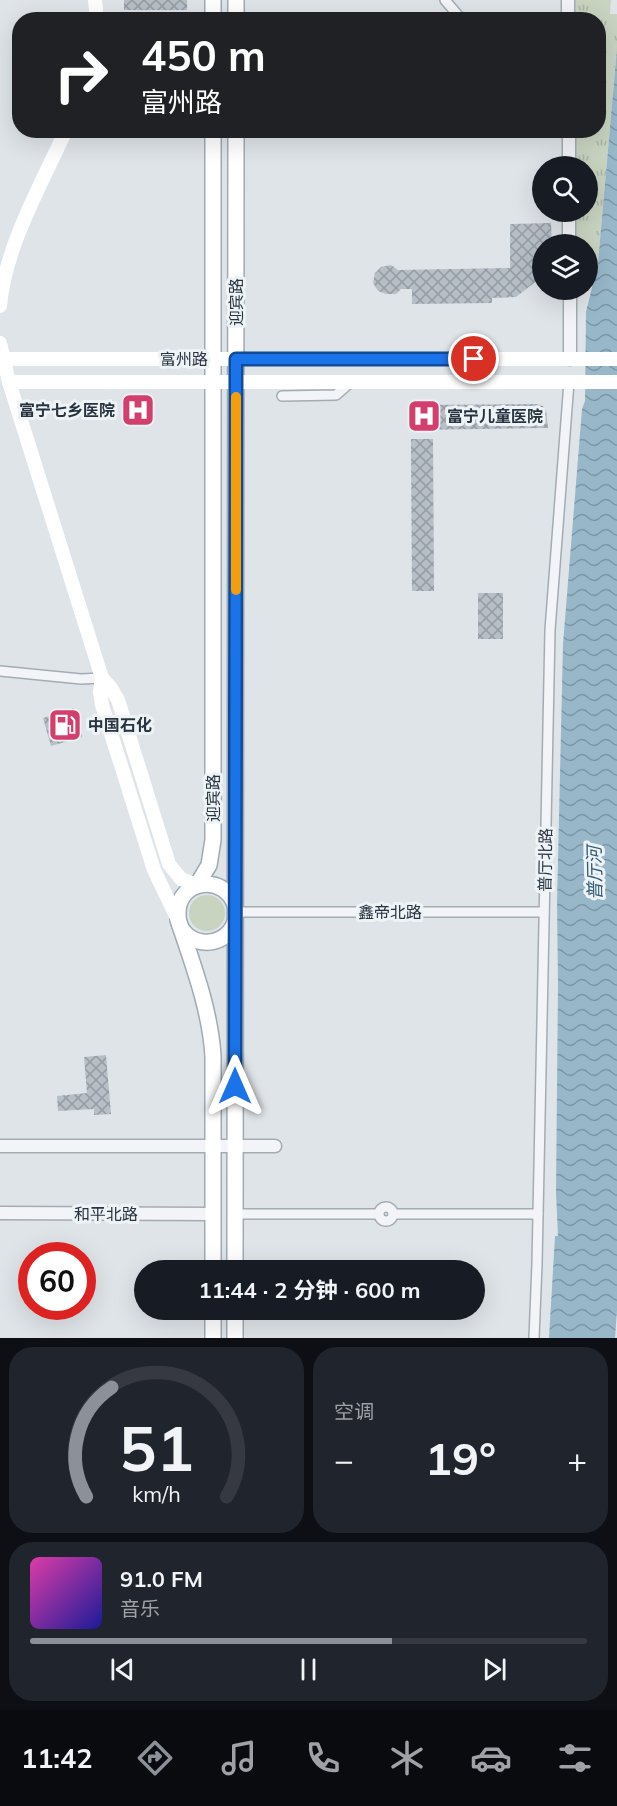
<!DOCTYPE html>
<html lang="zh">
<head>
<meta charset="utf-8">
<style>
	body { margin:0; font-family:Mulish,"Noto Sans SC",sans-serif; background:#20242c; color:#f1f3f6; height:100vh; display:flex; flex-direction:column; font-size:22px; white-space:nowrap }
	* { box-sizing:border-box; margin:0 }
	p { font-size:20px; color:#9ea1a6 }
	.icon { flex:none; width:33px; height:33px; fill:none; stroke:currentColor; stroke-width:2; stroke-linecap:round; stroke-linejoin:round }
	.map { position:relative; height:1338px; overflow:hidden }
	.drawer { display:flex; flex-direction:column; gap:9px; padding:9px; background:#0d0f14; flex:1 }
	.drawer>* { flex:none }
	.guide { position:absolute; left:12px; top:12px; width:594px; height:126px; border-radius:24px; box-shadow:0 6px 24px #0002; background:#202124; color:#fff; overflow:hidden }
	.tools { position:absolute; left:532px; top:156px; display:grid; gap:12px }
	.tools a { display:grid; place-items:center; width:66px; height:66px; border-radius:50%; background:#171b24; box-shadow:0 6px 24px #0002; font-size:30px }
	.speed { position:absolute; left:18px; top:1242px; display:flex; gap:12px; font-size:30px; font-weight:700; text-align:center }
	.speed>* { display:grid; place-content:center; width:78px; height:78px; border-radius:50%; background:#171b24; box-shadow:0 6px 24px #0002; line-height:1 }
	.speed .limit { border:9px solid #d22; background:#fff; color:#111 }
	.pin { position:absolute; display:grid; place-items:center; width:51px; height:51px; color:#fff; margin:-26px; border:3px solid #fff; border-radius:50%; box-shadow:0 2px 6px #0007 }
	.me { position:absolute; width:66px; margin:-33px; rotate:0deg; stroke-linejoin:round; filter:drop-shadow(0 0 4px #0008) }
	.turn { display:flex; align-items:center; gap:21px; height:126px; padding:0 30px; font-size:27px }
	.turn .icon { width:78px; height:78px; stroke-width:2.5 }
	.turn b { display:block; font-size:42px; line-height:51px }
	.big { font-size:45px; font-weight:700; line-height:1.1 }
	.drawer .widget { flex:1; display:flex; flex-direction:column; justify-content:center; gap:9px; min-width:0; padding:0 21px; border-radius:24px; background:#20242c }
	.drawer .dial { align-items:center; gap:0 }
	.dial svg { height:156px; overflow:visible; fill:none; stroke:#363941; stroke-width:7; stroke-linecap:round; text-anchor:middle }
	.dial text { fill:#f1f3f6; stroke:none }
	.song { display:flex; align-items:center; gap:18px }
	.cover { width:72px; height:72px; border-radius:9px; background:linear-gradient(135deg,hsl(320 70% 55%),hsl(240 70% 35%)) }
	.played { height:6px; border-radius:3px; background:linear-gradient(90deg,#8c9099 65%,#363941 65%) }
	.keys { display:flex; justify-content:space-around; direction:ltr }
	.heat { display:flex; justify-content:space-between; align-items:center; font-size:33px; direction:ltr }
	.drawer .tiles { flex:1; display:grid; gap:9px; grid-template-columns:1fr 1fr }
	.widget:last-child { grid-column:span 2 }
	.trip { position:absolute; left:134px; top:1260px; width:351px; height:60px; border-radius:30px; background:#171b24; box-shadow:0 6px 24px #0002; font-weight:700; line-height:60px; text-align:center }
	.menu { display:flex; height:96px; justify-content:space-around; align-items:center; background:#090b0e; color:#9ea1a6 }
	.menu .icon { width:42px; height:42px }
	.menu .active { color:#8c9099 }
	.menu b { font-size:27px; color:#f1f3f6 }
	.map>svg:first-child { display:block }
	.green { fill:#c8d3c0 }
	.park { fill:url(#park-tufts) }
	.water { fill:url(#water-waves) }
	.building { fill:url(#building-cross-hatch) }
	.lines { fill:none; stroke-linecap:round; stroke-linejoin:round }
	.minor-casing { stroke:#a4acb3; stroke-width:12 }
	.tertiary-casing { stroke:#a4acb3; stroke-width:15 }
	.primary-casing { stroke:#9eabb5; stroke-width:18 }
	.minor { stroke:#f2f4f7; stroke-width:9 }
	.tertiary { stroke:#f2f4f7; stroke-width:12 }
	.secondary { stroke:#fff; stroke-width:14 }
	.primary { stroke:#fff; stroke-width:15 }
	.route-casing { stroke:#114b97; stroke-width:15 }
	.route { stroke:#1a73e8; stroke-width:10 }
	.slow { stroke:#f59e0b; stroke-width:10 }
	.labels { text-anchor:middle; stroke-width:6; stroke-linejoin:round; paint-order:stroke }
	.street-label { font-size:16px; fill:#273440; stroke:#eef3f6 }
	.poi-label { font-size:16px; font-weight:bold; fill:#273440; stroke:#eef3f6; text-anchor:start }
	.water-label { font-size:18px; font-style:italic; fill:#305a76; stroke:#eef3f6 }
</style>
</head>
<body>
<div class="map">
<svg width="617" height="1338" viewBox="0 0 617 1338">
	<defs>
		<pattern id="park-tufts" width="24" height="20" patternUnits="userSpaceOnUse" patternTransform="scale(1.5)"><rect width="24" height="20" fill="#c8d3c0"/><path d="M3 7l-1-3M5 7V3M7 7l1-3M15 17l-1-3M17 17v-4M19 17l1-3" fill="none" stroke="#acb6a6"/></pattern>
		<pattern id="water-waves" width="16" height="10" patternUnits="userSpaceOnUse" patternTransform="scale(1.5)"><rect width="16" height="10" fill="#98b8ca"/><path d="M0 5q4-4 8 0t8 0" fill="none" stroke="#7c96a5"/></pattern>
		<pattern id="building-cross-hatch" width="8" height="8" patternUnits="userSpaceOnUse" patternTransform="scale(1.5)"><rect width="8" height="8" fill="#b6bec6"/><path d="M0 0l8 8M0 8l8-8" fill="none" stroke="#949ba2"/></pattern>
	</defs>
	<rect width="100%" height="100%" fill="#dfe4e9"/>
	<!-- green -->
	<circle class="green" cx="207" cy="913" r="18"/>
	<!-- park -->
	<path class="park" d="M574 0H611L610 14H617V48L598 263 588 264V244H574V212H588V166H574V131L598 130V20L574 19Z"/>
	<!-- water -->
	<path class="water" d="M617 48V1311L615 1338H549L555 1236H558L556 1193 558 984 557 903 563 644 582 409 585 401 586 312 598 263Z"/>
	<!-- building -->
	<g class="building">
		<rect x="124" y="0" width="63" height="10"/>
		<path d="M551 223 552 244H543V279H539L516 297 492 298V303L412 304V289H401L396 294H386L378 291 373 283 375 273 381 267 391 265 398 270 510 268V224Z"/>
		<path d="M536 404 543 406 546 410 548 428 411 430V405Z"/>
		<path d="M411 439H433L434 591H412Z"/>
		<rect x="478" y="593" width="25" height="46"/>
		<path d="M74 708 82 737 51 746 43 718Z"/>
		<path d="M106 1055 111 1114 94 1115V1109L58 1111 57 1096 87 1093 84 1057Z"/>
	</g>
	<g class="lines">
		<defs>
			<g id="minor">
				<path d="M445 0 462 20"/>
				<path d="M282 396 336 395 352 381"/>
				<path d="M0 671 81 679 102 678"/>
				<path d="M235 912H544"/>
				<circle cx="386" cy="1214" r="7"/>
				<path d="M235 1214H378"/>
				<path d="M393 1214H538"/>
				<path d="M534 1338 537 1264 550 630 569 382"/>
			</g>
			<g id="tertiary">
				<path d="M568 0V20"/>
				<path d="M569 130V166"/>
				<path d="M569 212V244"/>
				<path d="M570 290V359"/>
				<path d="M0 1146H275"/>
				<path d="M0 1213 213 1214"/>
			</g>
			<g id="primary">
				<path d="M236 0V20"/>
				<path d="M213 20V0"/>
				<path d="M197 885 209 865 213 840V130"/>
				<path d="M178 920C193 965 210 1009 213 1056V1270"/>
				<path d="M235 922C224 953 177 947 178 913 178 879 225 874 235 905"/>
				<path d="M235 1270 236 130"/>
				<path d="M235 1310V1338"/>
				<path d="M213 1338V1310"/>
			</g>
		</defs>
		<!-- minor casing -->
		<use href="#minor" class="minor-casing"/>
		<!-- tertiary casing -->
		<use href="#tertiary" class="tertiary-casing"/>
		<!-- primary casing -->
		<use href="#primary" class="primary-casing"/>
		<!-- minor -->
		<use href="#minor" class="minor"/>
		<!-- tertiary -->
		<use href="#tertiary" class="tertiary"/>
		<!-- secondary -->
		<g class="secondary">
			<path d="M95 0 97 20"/>
			<path d="M0 306C5 247 41 185 66 130"/>
			<path d="M0 343 9 382 102 678 111 688 118 700 169 864 181 879 197 885"/>
			<path d="M2 359H617"/>
			<path d="M9 382H617"/>
			<path d="M102 678 100 692 102 705 154 870 178 920"/>
		</g>
		<!-- primary -->
		<use href="#primary" class="primary"/>
	</g>
	<g class="lines">
		<defs>
			<path id="route" d="M235 1086 236 359H474"/>
		</defs>
		<!-- route casing -->
		<use href="#route" class="route-casing"/>
		<!-- route -->
		<use href="#route" class="route"/>
		<!-- slow -->
		<path class="slow" d="M236 397V590"/>
	</g>
	<!-- icons -->
	<defs>
		<symbol id="hospital-square" viewBox="-11 -11 22 22"><rect x="-9" y="-9" width="18" height="18" rx="4" fill="#d33f6c" stroke="#eef3f6"/><path d="M-5-5h3v3.5h4V-5h3V5h-3V1.5h-4V5h-3Z" fill="#fff"/></symbol>
		<symbol id="fuel-square" viewBox="-11 -11 22 22"><rect x="-9" y="-9" width="18" height="18" rx="4" fill="#d33f6c" stroke="#eef3f6"/><path d="M-5.5-6h7V0h2V4h1.3V-2.5L3-4.5l.8-.8L6-3V5H2.5V1h-1V6h-7ZM-4.2-4.7v3.2H.2V-4.7Z" fill="#fff"/></symbol>
	</defs>
	<g fill-rule="evenodd">
		<use href="#hospital-square" x="119" y="391" width="38" height="38"/>
		<use href="#hospital-square" x="405" y="397" width="38" height="38"/>
		<use href="#fuel-square" x="46" y="706" width="38" height="38"/>
	</g>
	<g class="labels">
		<!-- street labels -->
		<g class="street-label">
			<text transform="translate(236 302) rotate(-90)" y="6">迎宾路</text>
			<text x="184" y="365">富州路</text>
			<text transform="translate(213 798) rotate(-90)" y="6">迎宾路</text>
			<text transform="translate(545 860) rotate(-89)" y="6">普厅北路</text>
			<text x="390" y="918">鑫帝北路</text>
			<text x="106" y="1220">和平北路</text>
		</g>
		<!-- poi labels -->
		<g class="poi-label">
			<text x="115" y="416" text-anchor="end">富宁七乡医院</text>
			<text x="447" y="422">富宁儿童医院</text>
			<text x="88" y="731">中国石化</text>
		</g>
		<!-- water labels -->
		<g class="water-label">
			<text transform="translate(595 873) rotate(-91)" y="6">普厅河</text>
		</g>
	</g>
</svg>
<div class="tools">
<a><svg class="icon" aria-label="search" viewBox="0 0 24 24"><circle cx="10" cy="10" r="6"/><path d="M15 15l6 6"/></svg></a>
<a><svg class="icon" aria-label="layers" viewBox="0 0 24 24"><path d="M12 4l9 5-9 5-9-5zM3 14l9 5 9-5"/></svg></a>
</div>
<div class="speed"><div class="limit">60</div></div>
<div class="pin" style="left:474px;top:359px;background:#d93025"><svg class="icon" aria-label="arrive" viewBox="0 0 24 24"><path d="M6 21V4h12l-3 4 3 4H6"/></svg></div>
<svg class="me" style="left:235px;top:1086px" viewBox="-20 -20 40 40"><path d="M0-17L14 15 0 8-14 15z" fill="#1a73e8" stroke="#fff" stroke-width="4"/></svg>
<div class="trip">11:44 · 2 分钟 · 600 m</div>
<div class="guide">
<div class="turn"><svg class="icon" aria-label="right" viewBox="0 0 24 24"><path d="M7 20v-9h11M14 6l5 5-5 5"/></svg><div><b>450 m</b>富州路</div></div>
</div>
</div>
<section class="drawer">
<div class="tiles">
<div class="widget dial"><svg viewBox="0 0 100 80">
<path d="M14 69A42 42 0 1 1 86 69"/>
<path d="M14 69A42 42 0 0 1 27 13" stroke="#8c9099"/>
<text x="50" y="56" font-size="32" font-weight="700">51</text>
<text x="50" y="72" font-size="11">km/h</text>
</svg></div>
<div class="widget"><p>空调</p>
<div class="heat"><a>−</a><b class="big">19°</b><a>+</a></div>
</div>
<div class="widget">
<div class="song"><i class="cover"></i><div><b>91.0 FM</b><p>音乐</p></div></div>
<div class="played"></div>
<div class="keys"><svg class="icon" aria-label="previous" viewBox="0 0 24 24"><path d="M18 5L8 12l10 7zM5 5v14"/></svg><svg class="icon" aria-label="pause" viewBox="0 0 24 24"><path d="M8 5v14M16 5v14"/></svg><svg class="icon" aria-label="next" viewBox="0 0 24 24"><path d="M6 5l10 7-10 7zM19 5v14"/></svg></div>
</div>
</div>
</section>
<nav class="menu">
<b>11:42</b>
<svg class="icon active" aria-label="directions" viewBox="0 0 24 24"><path d="M12 3l9 9-9 9-9-9zM9 14v-3h6M13 9l2 2-2 2"/></svg>
<svg class="icon" aria-label="music" viewBox="0 0 24 24"><path d="M9 18V5l10-2v13"/><circle cx="6" cy="18" r="3"/><circle cx="16" cy="16" r="3"/></svg>
<svg class="icon" aria-label="phone" viewBox="0 0 24 24"><path d="M5 4h4l2 5-3 2q2 4 5 5l2-3 5 2v4C11 20 4 13 5 4z"/></svg>
<svg class="icon" aria-label="climate" viewBox="0 0 24 24"><path d="M12 3v18M4 7l16 10M4 17L20 7"/></svg>
<svg class="icon" aria-label="car" viewBox="0 0 24 24"><path d="M5 17H2v-5l4-1 3-4h7l3 4 3 1v5h-3M9 17h6M6 11h13"/><circle cx="7" cy="17" r="2"/><circle cx="17" cy="17" r="2"/></svg>
<svg class="icon" aria-label="filters" viewBox="0 0 24 24"><path d="M4 7h16M4 17h16"/><circle cx="9" cy="7" r="2"/><circle cx="15" cy="17" r="2"/></svg>
</nav>
</body>
</html>
